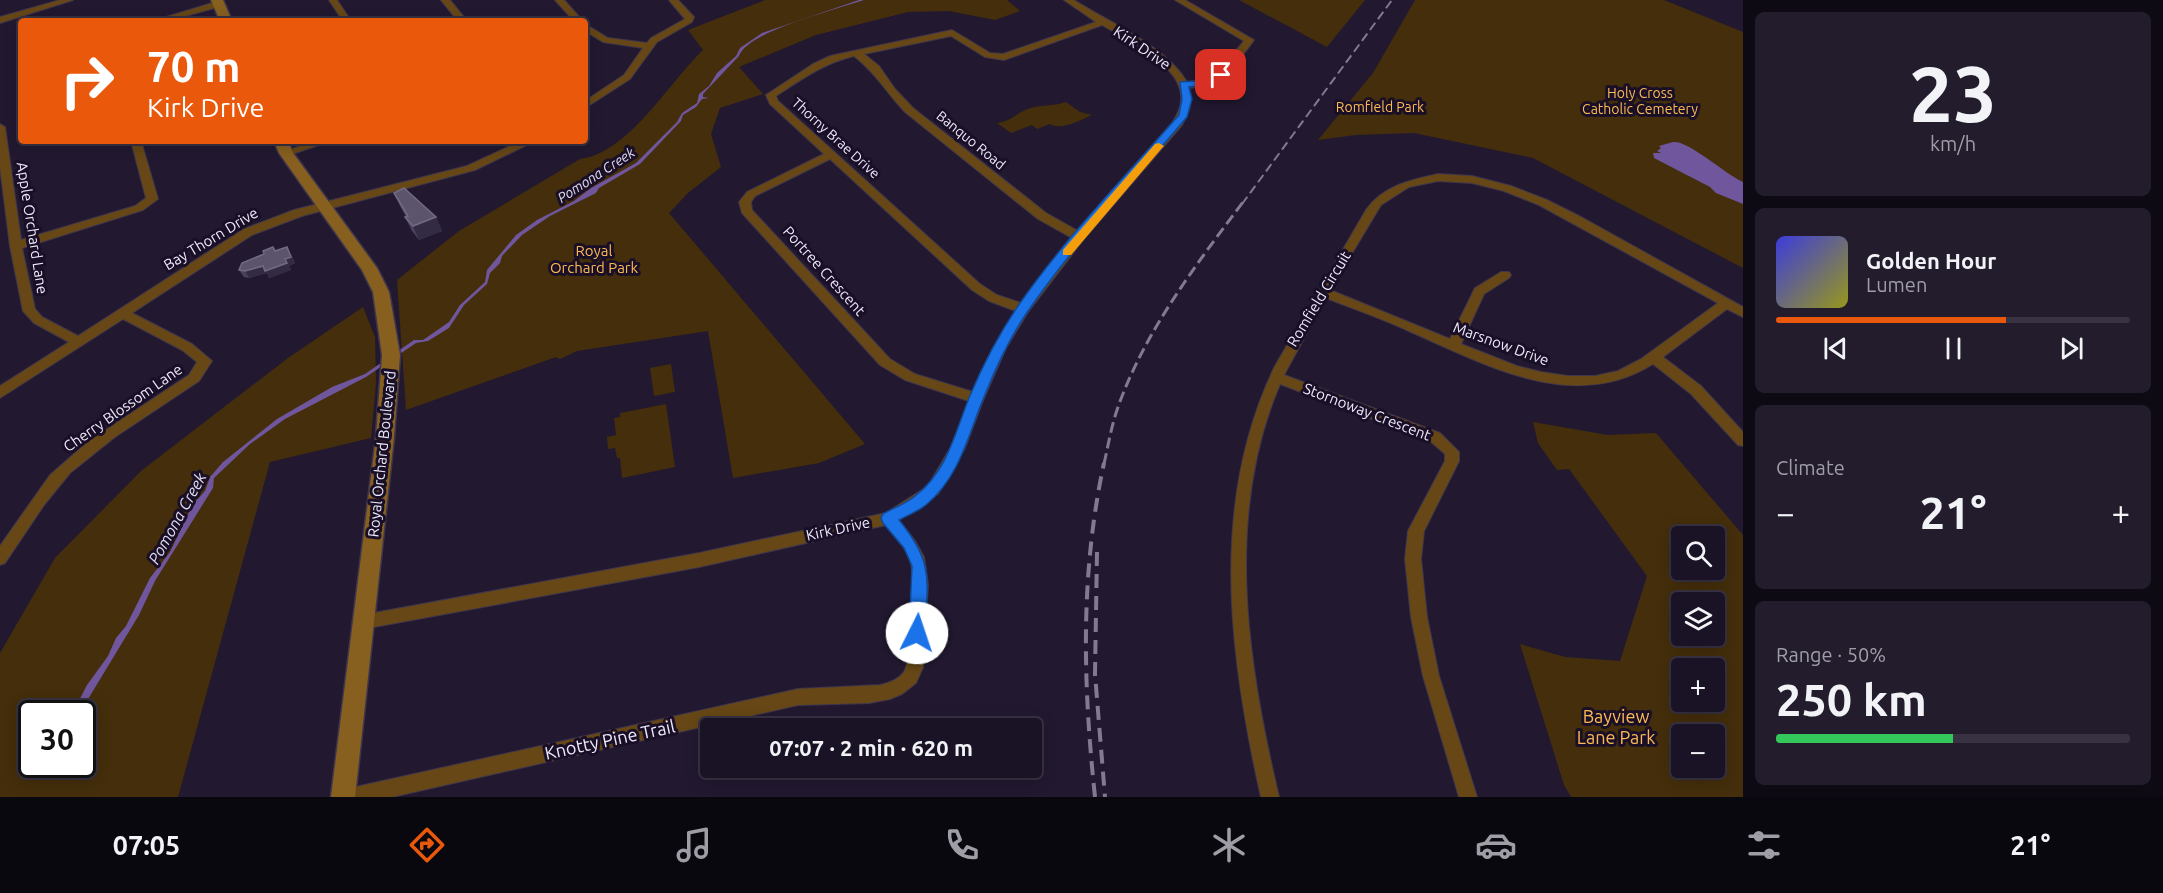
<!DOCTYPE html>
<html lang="en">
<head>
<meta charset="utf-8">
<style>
	body { margin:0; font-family:Ubuntu,sans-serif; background:#231c2d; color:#f1f3f6; height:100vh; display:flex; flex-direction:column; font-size:22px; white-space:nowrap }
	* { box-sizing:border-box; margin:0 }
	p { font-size:20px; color:#9f9ea7 }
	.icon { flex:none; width:33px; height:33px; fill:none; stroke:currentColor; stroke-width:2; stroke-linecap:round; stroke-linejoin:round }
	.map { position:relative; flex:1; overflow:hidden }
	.sheet { display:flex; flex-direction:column; gap:12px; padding:12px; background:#0e0a14; width:420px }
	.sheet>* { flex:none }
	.guide { position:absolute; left:18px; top:18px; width:570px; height:126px; border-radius:6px; box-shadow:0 3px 15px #0003,0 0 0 2px #383242; background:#ea580c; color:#fff; overflow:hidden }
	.tools { position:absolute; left:1671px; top:526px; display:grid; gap:12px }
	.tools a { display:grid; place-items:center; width:54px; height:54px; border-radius:6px; background:#1a1325; box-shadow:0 3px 15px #0003,0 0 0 2px #383242; font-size:30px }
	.speed { position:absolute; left:18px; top:700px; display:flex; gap:12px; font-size:30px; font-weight:700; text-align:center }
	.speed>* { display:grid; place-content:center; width:78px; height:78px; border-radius:50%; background:#1a1325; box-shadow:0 3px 15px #0003,0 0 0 2px #383242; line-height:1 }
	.speed .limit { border:3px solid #111; border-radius:9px; background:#fff; color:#111 }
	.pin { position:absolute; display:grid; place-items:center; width:51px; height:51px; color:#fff; margin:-26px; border-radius:12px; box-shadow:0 3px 9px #0006 }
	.me { position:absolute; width:66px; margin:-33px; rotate:4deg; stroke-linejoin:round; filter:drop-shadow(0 0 4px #0008) }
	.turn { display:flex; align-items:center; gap:21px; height:126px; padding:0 30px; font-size:27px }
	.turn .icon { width:78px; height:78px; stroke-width:2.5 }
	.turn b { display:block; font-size:42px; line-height:51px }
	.big { font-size:45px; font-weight:700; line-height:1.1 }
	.sheet .tile { flex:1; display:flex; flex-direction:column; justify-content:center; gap:9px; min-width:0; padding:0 21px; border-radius:9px; background:#231c2d }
	.sheet .dial { align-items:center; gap:0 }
	.dial b { font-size:78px; line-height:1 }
	.song { display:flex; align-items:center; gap:18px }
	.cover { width:72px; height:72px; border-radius:9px; background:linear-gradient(135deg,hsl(240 70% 55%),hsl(60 70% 35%)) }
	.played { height:6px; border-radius:3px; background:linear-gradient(90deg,#ea580c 65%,#383242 65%) }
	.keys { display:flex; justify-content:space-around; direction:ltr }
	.heat { display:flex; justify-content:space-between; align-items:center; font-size:33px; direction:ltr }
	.charge { height:9px; border-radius:4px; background:linear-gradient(90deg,#34c759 50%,#383242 0) }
	.trip { position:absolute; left:700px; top:718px; width:342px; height:60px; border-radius:6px; background:#1a1325; box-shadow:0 3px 15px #0003,0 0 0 2px #383242; font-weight:700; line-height:60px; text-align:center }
	.tab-bar { display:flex; height:96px; justify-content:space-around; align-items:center; background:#0a080f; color:#9f9ea7 }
	.tab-bar .icon { width:42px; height:42px }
	.tab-bar .active { color:#ea580c }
	.tab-bar b { font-size:27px; color:#f1f3f6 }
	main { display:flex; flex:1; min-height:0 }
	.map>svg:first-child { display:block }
	.green { fill:#442e0b; fill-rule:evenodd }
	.water { fill:#70569c }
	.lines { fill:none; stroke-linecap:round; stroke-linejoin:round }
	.street-casing { stroke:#3f364d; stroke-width:2 }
	.secondary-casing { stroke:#3f364d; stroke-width:3 }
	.street { fill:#664715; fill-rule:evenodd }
	.secondary { fill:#876020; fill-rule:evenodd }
	.rail-far2 { stroke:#827b8f; stroke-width:2; stroke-dasharray:9 4.5; stroke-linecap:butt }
	.rail-far1 { stroke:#827b8f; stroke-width:3; stroke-dasharray:11 5; stroke-linecap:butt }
	.rail { stroke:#827b8f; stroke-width:4; stroke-dasharray:14 8; stroke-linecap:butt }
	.wall { fill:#4a425c }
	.shaded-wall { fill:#332a44 }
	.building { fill:#5c546d; stroke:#736b83; stroke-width:1.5 }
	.route { fill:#1a73e8; stroke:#114b97; stroke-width:1.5 }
	.slow { fill:#f59e0b }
	.labels { text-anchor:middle; stroke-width:6; stroke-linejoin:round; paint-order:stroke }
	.far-park-label { font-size:14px; fill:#fdba53; stroke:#190f27 }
	.far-street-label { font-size:14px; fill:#eee9fa; stroke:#190f27 }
	.far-water-label { font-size:14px; font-style:italic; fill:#e1dbef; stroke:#190f27 }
	.street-label { font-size:15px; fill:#eee9fa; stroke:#190f27 }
	.park-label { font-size:15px; fill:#fdba53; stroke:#190f27 }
	.water-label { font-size:16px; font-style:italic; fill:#e1dbef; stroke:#190f27 }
	.near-park-label { font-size:18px; fill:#fdba53; stroke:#190f27 }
	.near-street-label { font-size:18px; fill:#eee9fa; stroke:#190f27 }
</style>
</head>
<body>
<main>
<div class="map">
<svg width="1743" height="797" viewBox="0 0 1743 797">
	<rect width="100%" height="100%" fill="#221931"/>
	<!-- green -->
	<g class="green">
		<path d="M765 0H1007L1020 11 995 20 949 11 908 12 816 35 739 67 763 94 720 108 711 134 721 167 688 193 669 213 865 444 819 463 733 478 708 331 577 351 560 359 556 357 406 410 397 280 459 231 580 159C629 153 669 82 703 50L688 30Z"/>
		<path d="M1239 0H1365L1327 47Z"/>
		<path d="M1415 0H1664L1743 32V268L1533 158 1414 133 1356 135 1318 140 1373 73Z"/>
		<path d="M1066 102 1080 112 1092 115C1081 120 1061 131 1050 124L1037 129 1032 125 1011 133 997 123C1014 120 1014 114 1028 109 1040 104 1053 107 1066 102Z"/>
		<path d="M363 307 375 337 376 383 371 438 270 462 178 797H0V653L55 558 141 471 288 358ZM32 714H82V765H32Z"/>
		<path d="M671 364 675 392 654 396 650 368Z"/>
		<path d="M666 404 675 467 622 478 620 458H617L615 448 608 449 607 437 616 435 614 418 620 417V413Z"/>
		<path d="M1533 422 1608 435 1656 433 1743 535V797H1571L1564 785 1520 644 1565 657 1620 661 1647 576 1569 469 1557 470 1538 443ZM1682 537H1714V570H1682ZM1682 603H1714V636H1682ZM1682 669H1714V702H1682ZM1682 735H1714V768H1682Z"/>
	</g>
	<!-- water -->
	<g class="water">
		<path d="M859 0H864C838 9 748 31 739 56L703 94V97L709 98 702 99 696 107 683 115 681 121 640 164 599 188 596 193 550 216 522 235 502 256 500 263 490 273 487 284 464 305 449 328 428 341 416 343 366 377 285 419 250 444 214 478 213 488 155 581 139 615 79 714H72L87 685 108 656 116 638 126 626 150 578 170 552 193 504 205 491 210 477 223 462 277 419 332 387 365 374 414 340H423L449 322 460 305 485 282 487 270 516 235 537 220 574 201 591 188 636 163 677 122 682 113 697 103 699 94 709 86 717 73 736 56 740 48 762 33Z"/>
		<path d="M1673 142C1688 140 1724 173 1743 182V204L1716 193 1710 187 1654 158 1653 153H1661L1657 151 1661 148 1659 146Z"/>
	</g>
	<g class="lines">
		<defs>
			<g id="street">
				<path d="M60 0H73L0 23V17Z"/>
				<path d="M329 0H337L351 21H343Z"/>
				<path d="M441 0H450L467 21H458Z"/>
				<path d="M555 0H564L583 21H574Z"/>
				<path d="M669 0H678L694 17 692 22 657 42 630 79 585 108V101L624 75 643 48 603 42 585 31V24L608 38 647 43 651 38 685 19Z"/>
				<path d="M1064 0H1074C1108 22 1166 46 1187 82 1217 80 1226 62 1244 41L1175 0H1185L1254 40C1235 65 1223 85 1189 88 1194 101 1188 113 1182 125L1083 240 1028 312 1006 348 984 398 965 448 938 494 899 520 915 541 924 557 928 585 923 667 916 683 902 694 890 699 869 703 798 705 392 797H342L345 791 351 788 798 689 880 685C889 683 898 680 904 672 912 660 915 579 911 564 908 549 895 536 886 525L699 567 363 629 357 627 355 622 357 617 363 615 699 553 886 513 928 486 951 447 969 401 905 380 880 365 742 213 739 202 747 192 824 154 770 104 766 95 813 64 830 56 952 30 990 53 1003 54 1096 22ZM1102 25C1126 39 1179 64 1181 95 1182 106 1178 113 1173 122L1078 231 1046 213 913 108 895 89 879 66 864 54 951 36 985 57 1004 60ZM854 56C876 73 887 93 905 112L1038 219 1072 238 1021 303 997 295 980 284 778 101 776 96C802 79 824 63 854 56ZM830 159 972 290 989 301 1016 311 994 348 973 392 915 374 890 359 752 210 751 202 755 196Z"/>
				<path d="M219 1 223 4 222 6 167 21H153Z"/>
				<path d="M0 124 5 127 21 240 135 206 146 198 131 141H141L158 199 143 210 22 248 35 309 42 317 78 336 244 229 294 210 467 166 521 141H535L475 170 302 216 252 235 132 313 192 344 212 361 199 381 115 437 70 473 44 505 5 563 0 565V546L50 475 89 441 189 375 197 362 182 350 123 319 0 398V386L69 342 34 323 23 311 10 246 0 167Z"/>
				<path d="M315 141H331L286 156 281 153Z"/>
				<path d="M1438 174 1472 176 1511 186 1547 200 1581 217 1743 307V317L1727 309 1663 357 1701 386 1743 432V446L1738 445 1691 394 1653 364C1574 414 1486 365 1411 332 1383 319 1354 309 1326 298L1284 375 1440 433 1459 452V461L1424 531 1421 559 1427 617 1439 676 1477 797H1459L1423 676 1411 617 1405 559 1408 531 1445 461V454L1430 441 1280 384C1224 515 1247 663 1279 797H1261C1229 655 1209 502 1275 366L1366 210C1383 186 1410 180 1438 174ZM1438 181 1472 183 1504 191 1539 205 1718 303 1641 359 1618 371 1595 376H1568L1541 372 1517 366 1461 344 1484 294 1509 278 1511 275 1509 272H1501L1475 288 1450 339 1330 290 1381 205 1409 187Z"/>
			</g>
			<g id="secondary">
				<path d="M211 0H223L232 21H220Z"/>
				<path d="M274 141H288L293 153 377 268 389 292 400 355 394 437 355 797H331L376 437 382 355 373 292 362 270 279 153Z"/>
			</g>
		</defs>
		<!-- street casing -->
		<use href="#street" class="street-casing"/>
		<!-- secondary casing -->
		<use href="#secondary" class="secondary-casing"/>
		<!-- street -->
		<use href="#street" class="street"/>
		<!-- secondary -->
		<use href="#secondary" class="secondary"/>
		<!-- rail-far2 -->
		<path class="rail-far2" d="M1242 204 1392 0"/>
		<!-- rail-far1 -->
		<path class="rail-far1" d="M1104 464C1108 446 1111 428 1117 410 1143 334 1195 266 1243 202"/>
		<!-- rail -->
		<g class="rail">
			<path d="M1097 552 1095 674 1105 797"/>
			<path d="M1095 797C1083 684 1080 574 1104 463"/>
		</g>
	</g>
	<!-- wall -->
	<g class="wall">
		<path d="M394 193 436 217 442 231 419 240 412 231 405 217H406L400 206Z"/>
		<path d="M273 247 275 250 291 254 295 263 289 266 291 270 269 278 267 273 249 278 244 277 239 270 264 254Z"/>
	</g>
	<!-- shaded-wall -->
	<g class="shaded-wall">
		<path d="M436 217 442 231 419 240 413 226Z"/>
		<path d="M287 247 295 263 289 266 285 259Z"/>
		<path d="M287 263 291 270 269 278 267 273 249 278 245 271 263 266Z"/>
	</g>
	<!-- building -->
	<g class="building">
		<path d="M404 188 436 217 413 226 405 217 408 216 394 193Z"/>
		<path d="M273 247 275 251 287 247 291 257 285 259 287 263 265 271 263 266 245 271 239 270 242 263 264 254 263 251Z"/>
	</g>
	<!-- route -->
	<path class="route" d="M1218 73 1226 75 1201 86 1189 87 1192 99 1187 117C1133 181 1075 243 1028 311 1010 337 996 367 984 397 968 435 960 476 927 504 919 511 908 515 899 520 935 564 927 580 925 633L923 639 917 641 911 639 909 633 912 566 904 548 883 523 881 518 883 514C893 508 906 504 915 496 947 472 955 433 969 398 982 367 999 334 1018 306 1065 238 1125 177 1179 115L1182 99 1180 82 1196 81Z"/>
	<!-- slow -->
	<path class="slow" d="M1159 143 1164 146 1162 148 1071 255H1063V250L1155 144Z"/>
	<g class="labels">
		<!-- far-park labels -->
		<g class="far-park-label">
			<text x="1640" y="98">Holy Cross<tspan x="1640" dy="16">Catholic Cemetery</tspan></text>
			<text x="1380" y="112">Romfield Park</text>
		</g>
		<!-- far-street labels -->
		<g class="far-street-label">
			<text transform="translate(836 138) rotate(42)" y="5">Thorny Brae Drive</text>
			<text transform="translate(971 140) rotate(39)" y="5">Banquo Road</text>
		</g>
		<!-- far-water labels -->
		<g class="far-water-label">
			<text transform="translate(596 175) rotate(-33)" y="5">Pomona Creek</text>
		</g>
		<!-- street labels -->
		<g class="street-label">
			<text transform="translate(1142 48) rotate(34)" y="5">Kirk Drive</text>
			<text transform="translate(32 228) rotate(81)" y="5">Apple Orchard Lane</text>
			<text transform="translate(211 239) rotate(-31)" y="5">Bay Thorn Drive</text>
			<text transform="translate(824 271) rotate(48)" y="5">Portree Crescent</text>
			<text transform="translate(1319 299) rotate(-59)" y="5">Romfield Circuit</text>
			<text transform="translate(1501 344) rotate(20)" y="5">Marsnow Drive</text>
			<text transform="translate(123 408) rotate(-35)" y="5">Cherry Blossom Lane</text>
			<text transform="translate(1367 412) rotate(21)" y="5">Stornoway Crescent</text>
			<text transform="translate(382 454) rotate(-84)" y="5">Royal Orchard Boulevard</text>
			<text transform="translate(838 529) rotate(-12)" y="5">Kirk Drive</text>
		</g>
		<!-- park labels -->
		<g class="park-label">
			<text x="594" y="256">Royal<tspan x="594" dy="17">Orchard Park</tspan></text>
		</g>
		<!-- water labels -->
		<g class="water-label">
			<text transform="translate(177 518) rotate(-61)" y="6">Pomona Creek</text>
		</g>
		<!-- near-park labels -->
		<g class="near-park-label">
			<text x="1616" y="723">Bayview<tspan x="1616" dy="21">Lane Park</tspan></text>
		</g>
		<!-- near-street labels -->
		<g class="near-street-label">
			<text transform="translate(610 740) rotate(-12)" y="6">Knotty Pine Trail</text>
		</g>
	</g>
</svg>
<div class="tools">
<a><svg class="icon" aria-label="search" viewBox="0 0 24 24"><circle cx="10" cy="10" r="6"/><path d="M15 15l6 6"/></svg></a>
<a><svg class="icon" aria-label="layers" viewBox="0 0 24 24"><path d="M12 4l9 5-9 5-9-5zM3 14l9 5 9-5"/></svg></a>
<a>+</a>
<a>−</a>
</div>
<div class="speed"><div class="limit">30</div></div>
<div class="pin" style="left:1221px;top:75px;background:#d93025"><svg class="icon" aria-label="arrive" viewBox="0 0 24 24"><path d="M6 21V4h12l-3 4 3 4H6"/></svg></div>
<svg class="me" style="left:917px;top:633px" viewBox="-20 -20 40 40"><circle r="19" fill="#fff"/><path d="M0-13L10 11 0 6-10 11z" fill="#1a73e8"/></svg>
<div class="trip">07:07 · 2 min · 620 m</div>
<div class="guide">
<div class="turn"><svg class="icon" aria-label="right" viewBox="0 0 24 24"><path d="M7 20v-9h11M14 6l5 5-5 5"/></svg><div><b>70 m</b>Kirk Drive</div></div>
</div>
</div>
<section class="sheet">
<div class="tile dial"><b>23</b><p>km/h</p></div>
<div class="tile">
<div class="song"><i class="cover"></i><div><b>Golden Hour</b><p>Lumen</p></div></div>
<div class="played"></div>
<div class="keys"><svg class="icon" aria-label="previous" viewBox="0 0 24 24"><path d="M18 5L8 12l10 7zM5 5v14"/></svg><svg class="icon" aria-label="pause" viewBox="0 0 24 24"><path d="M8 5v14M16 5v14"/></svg><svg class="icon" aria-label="next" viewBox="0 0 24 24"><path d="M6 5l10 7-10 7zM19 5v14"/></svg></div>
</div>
<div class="tile"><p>Climate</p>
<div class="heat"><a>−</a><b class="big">21°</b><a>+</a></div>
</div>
<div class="tile"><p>Range · 50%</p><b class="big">250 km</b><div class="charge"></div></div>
</section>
</main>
<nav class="tab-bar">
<b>07:05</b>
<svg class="icon active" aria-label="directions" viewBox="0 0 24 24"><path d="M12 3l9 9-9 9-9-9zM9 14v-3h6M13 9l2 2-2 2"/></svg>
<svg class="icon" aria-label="music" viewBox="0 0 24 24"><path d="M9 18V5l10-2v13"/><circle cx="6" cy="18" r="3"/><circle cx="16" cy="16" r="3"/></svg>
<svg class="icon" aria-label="phone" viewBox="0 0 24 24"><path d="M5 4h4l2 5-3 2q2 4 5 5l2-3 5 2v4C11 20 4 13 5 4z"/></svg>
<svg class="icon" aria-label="climate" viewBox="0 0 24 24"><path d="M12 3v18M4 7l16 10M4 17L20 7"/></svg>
<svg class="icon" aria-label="car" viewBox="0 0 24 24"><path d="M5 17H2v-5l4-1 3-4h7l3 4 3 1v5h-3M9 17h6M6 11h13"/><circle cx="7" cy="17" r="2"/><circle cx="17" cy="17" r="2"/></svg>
<svg class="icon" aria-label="filters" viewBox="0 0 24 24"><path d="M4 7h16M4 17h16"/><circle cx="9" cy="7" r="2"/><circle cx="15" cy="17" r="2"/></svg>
<b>21°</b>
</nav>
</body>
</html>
